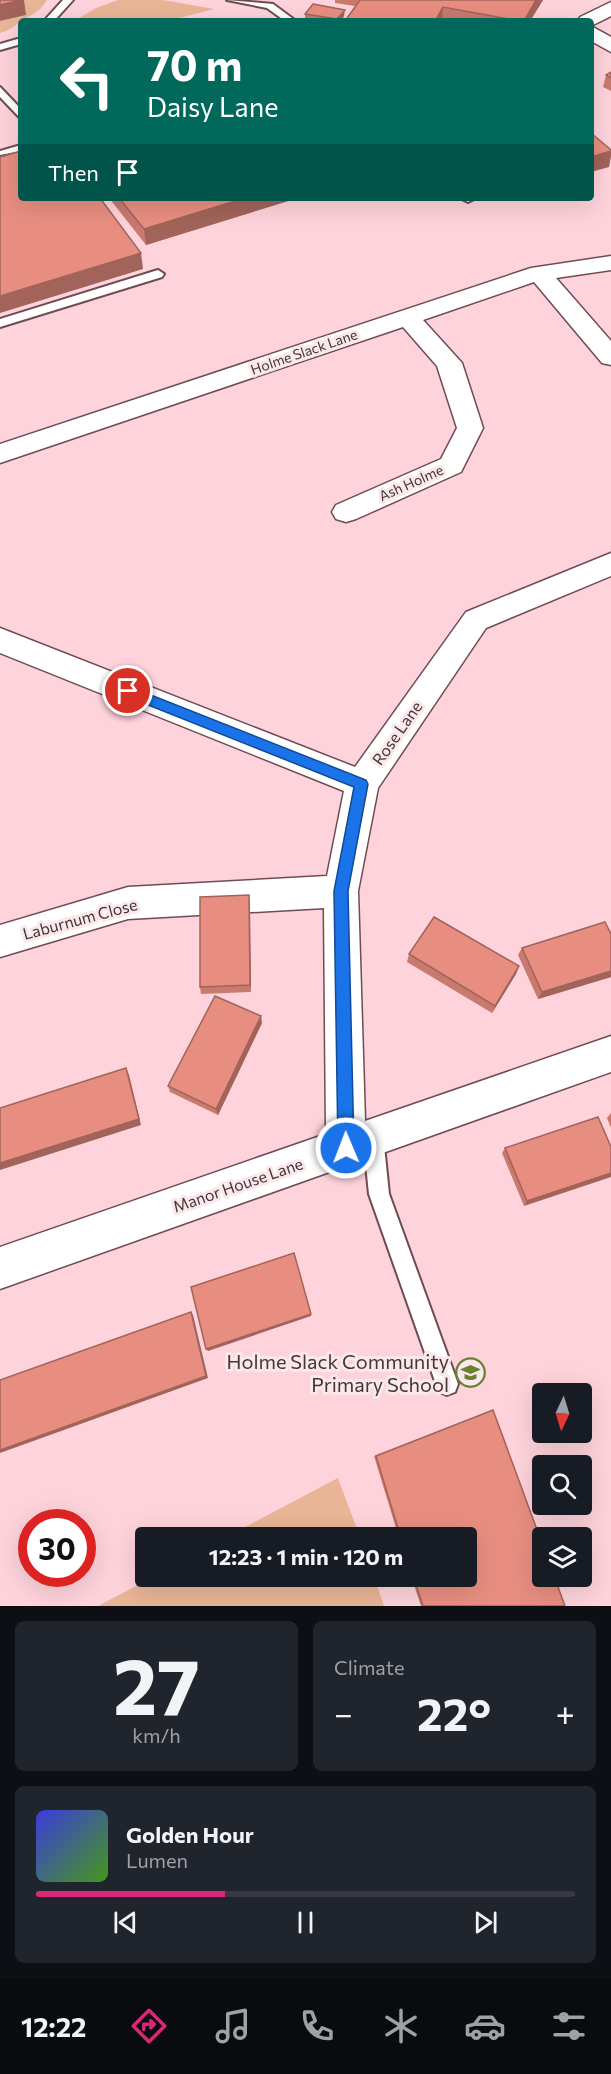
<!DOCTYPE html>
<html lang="en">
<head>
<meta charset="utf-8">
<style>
	body { margin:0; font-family:Commissioner,sans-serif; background:#20242c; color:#f1f3f6; height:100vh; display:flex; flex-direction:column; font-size:22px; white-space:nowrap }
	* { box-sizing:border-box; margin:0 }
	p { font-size:20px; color:#9ea1a6 }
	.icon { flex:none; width:33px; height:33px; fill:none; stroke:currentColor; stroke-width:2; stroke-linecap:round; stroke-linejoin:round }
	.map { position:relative; height:1606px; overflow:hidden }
	.side { display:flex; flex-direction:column; gap:15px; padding:15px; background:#0d0f14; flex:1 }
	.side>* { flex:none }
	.hud { position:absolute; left:18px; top:18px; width:576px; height:183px; border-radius:6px; box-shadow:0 6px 24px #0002; background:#00695c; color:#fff; overflow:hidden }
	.needle { width:39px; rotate:184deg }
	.fabs { position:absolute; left:532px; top:1383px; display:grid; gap:12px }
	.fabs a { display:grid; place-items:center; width:60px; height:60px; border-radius:6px; background:#171b24; box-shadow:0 6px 24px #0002; font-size:30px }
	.speed { position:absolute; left:18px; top:1509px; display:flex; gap:12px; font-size:30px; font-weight:700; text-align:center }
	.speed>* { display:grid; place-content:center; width:78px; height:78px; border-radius:50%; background:#171b24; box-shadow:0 6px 24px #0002; line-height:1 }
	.speed .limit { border:9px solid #d22; background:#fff; color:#111 }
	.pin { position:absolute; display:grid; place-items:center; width:51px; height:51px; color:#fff; margin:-26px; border:3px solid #fff; border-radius:50%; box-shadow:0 2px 6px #0007 }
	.me { position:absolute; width:66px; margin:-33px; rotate:359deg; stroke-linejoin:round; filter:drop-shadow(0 0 4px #0008) }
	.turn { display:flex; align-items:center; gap:21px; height:126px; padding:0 30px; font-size:27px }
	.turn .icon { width:78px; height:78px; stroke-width:2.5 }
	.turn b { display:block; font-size:42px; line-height:51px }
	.then { display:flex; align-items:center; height:57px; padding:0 30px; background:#0003; gap:12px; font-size:22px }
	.big { font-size:45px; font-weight:700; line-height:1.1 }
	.side .widget { flex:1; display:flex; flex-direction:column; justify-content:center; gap:9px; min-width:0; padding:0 21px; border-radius:9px; background:#20242c }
	.side .dial { align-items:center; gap:0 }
	.dial b { font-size:78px; line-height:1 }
	.song { display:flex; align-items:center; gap:18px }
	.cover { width:72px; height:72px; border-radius:9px; background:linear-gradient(135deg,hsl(240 70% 55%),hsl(100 70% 35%)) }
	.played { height:6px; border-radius:3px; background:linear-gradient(90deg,#db2777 35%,#363941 35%) }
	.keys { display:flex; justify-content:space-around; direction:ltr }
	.heat { display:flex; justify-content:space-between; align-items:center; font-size:33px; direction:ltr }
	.side .tiles { flex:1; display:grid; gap:15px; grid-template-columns:1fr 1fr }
	.widget:last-child { grid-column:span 2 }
	.trip { position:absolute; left:135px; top:1527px; width:342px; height:60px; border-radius:6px; background:#171b24; box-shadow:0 6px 24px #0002; font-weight:700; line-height:60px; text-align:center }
	.menu { display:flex; height:96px; justify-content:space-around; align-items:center; background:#090b0e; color:#9ea1a6 }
	.menu .icon { width:42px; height:42px }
	.menu .active { color:#db2777 }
	.menu b { font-size:27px; color:#f1f3f6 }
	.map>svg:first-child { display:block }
	.green { fill:#e9b596 }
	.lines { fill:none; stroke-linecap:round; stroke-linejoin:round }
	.service-casing { stroke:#6f4c53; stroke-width:4 }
	.minor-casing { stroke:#6f4c53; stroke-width:3 }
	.service { fill:#fff; fill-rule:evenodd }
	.minor { fill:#fff; fill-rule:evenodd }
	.wall { fill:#c87a6f }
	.shaded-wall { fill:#a2635a }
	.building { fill:#e88e81; stroke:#a2635a; stroke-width:1.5 }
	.route { fill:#1a73e8; stroke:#114b97; stroke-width:1.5 }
	.labels { text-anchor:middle; stroke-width:6; stroke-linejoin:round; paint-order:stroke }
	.far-street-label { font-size:14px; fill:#453538; stroke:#fae8eb }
	.street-label { font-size:16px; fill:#453538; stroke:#fae8eb }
	.near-poi-label { font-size:20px; fill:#453538; stroke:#fae8eb; text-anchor:end }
</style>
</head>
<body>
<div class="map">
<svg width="611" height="1606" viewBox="0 0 611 1606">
	<rect width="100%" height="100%" fill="#fed3db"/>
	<!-- green -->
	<g class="green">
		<path d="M15 0H47C38 14 32 14 21 21 13 27 12 29 0 33V21L26 15Z"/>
		<path d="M118 0H163L214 9 168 21H74L96 8Z"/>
		<path d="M338 1478 360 1537H226Z"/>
		<path d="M153 1577H374L384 1606H98Z"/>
	</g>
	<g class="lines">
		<defs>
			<g id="service">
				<path d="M63 0H73L54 21H44Z"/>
				<path d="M227 0 273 4 296 21H285L267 8Z"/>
				<path d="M21 38V44L0 50V44Z"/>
				<path d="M0 87 21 109V119L0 97Z"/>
				<path d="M21 145V151L0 155V151Z"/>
				<path d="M460 198H473L474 199 468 202Z"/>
				<path d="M158 270 164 274 162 277 0 327V319Z"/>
				<path d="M373 1126 380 1129 383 1136 389 1194 458 1384 455 1392 447 1395 439 1392 436 1384 369 1194 363 1136 366 1129Z"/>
			</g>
			<g id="minor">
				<path d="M611 2V16L591 26V21H578L580 17Z"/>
				<path d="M591 26 611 37V52L591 41Z"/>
				<path d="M611 256V270L556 278 611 341V365L602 363 534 282 423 320 462 363 483 428 461 472 356 519 346 522 336 519 332 512 336 505 441 459 457 428 437 366 403 327 0 463V444L531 268Z"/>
				<path d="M611 553V576L486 628 378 788 358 891 365 1121 611 1036V1072L0 1289V1247L326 1134 324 908 128 919 0 957V925L128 887 327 876 344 791 0 653V628L355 767 466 612Z"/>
			</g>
		</defs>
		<!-- service casing -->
		<use href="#service" class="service-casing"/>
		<!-- minor casing -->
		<use href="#minor" class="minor-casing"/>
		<!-- service -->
		<use href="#service" class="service"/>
		<!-- minor -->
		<use href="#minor" class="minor"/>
	</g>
	<!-- wall -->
	<g class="wall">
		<path d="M335 0H543L530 21H345L355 6 335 3Z"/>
		<path d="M305 14 344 16 341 21H305Z"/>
		<path d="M611 72V91L603 87 606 75Z"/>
		<path d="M109 198H298L146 245Z"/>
		<path d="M249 895 251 992 201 994 200 987Z"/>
		<path d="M611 934V977L538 999 518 955 522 948Z"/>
		<path d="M409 954 519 966 516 974 492 1013 407 962Z"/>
		<path d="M262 1023 218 1115 170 1092 168 1086Z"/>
		<path d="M611 1113V1128L607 1118Z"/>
		<path d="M611 1147 524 1206 502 1153 505 1148Z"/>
		<path d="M493 1410 565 1606H421L411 1576H466V1538H399L374 1456Z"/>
	</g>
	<!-- shaded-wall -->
	<g class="shaded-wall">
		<path d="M20 0H24L26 15 0 21V5Z"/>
		<path d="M536 0H543L530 21H524Z"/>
		<path d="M443 7 442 21H435Z"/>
		<path d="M345 10 344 16 341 21H337V19Z"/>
		<path d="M611 151V156L609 167 591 172V157Z"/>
		<path d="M245 198H298L146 245 144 229Z"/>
		<path d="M141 253 143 269 0 313V296Z"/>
		<path d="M249 895 250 904 251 992 250 985Z"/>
		<path d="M519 966 516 974 492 1013 495 1006Z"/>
		<path d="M611 971V977L538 999 542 992Z"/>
		<path d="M261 1016 262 1023 218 1115 216 1109Z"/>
		<path d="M126 1068 129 1075 141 1125 0 1170V1163Z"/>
		<path d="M611 1173V1177L524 1206 527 1201Z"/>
		<path d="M191 1312 193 1315 208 1378 0 1453V1450Z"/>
		<path d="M311 1314V1316L208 1351 206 1349Z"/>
	</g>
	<!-- building -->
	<g class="building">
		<path d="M0 0H20L0 5Z"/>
		<path d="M360 0H536L524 21H519L443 7 435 21H345Z"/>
		<path d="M313 4 345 10 337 19 305 14Z"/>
		<path d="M611 72V78L606 75Z"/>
		<path d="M591 133 611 150V151L591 157Z"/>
		<path d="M21 151V198H100L141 253 0 296V157Z"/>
		<path d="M119 198H245L144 229Z"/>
		<path d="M249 895 250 985 200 987V897Z"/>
		<path d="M434 917 519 966 495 1006 409 954Z"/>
		<path d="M605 922 611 934V971L542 992 522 948Z"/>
		<path d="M215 996 261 1016 216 1109 168 1086Z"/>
		<path d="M126 1068 139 1119 0 1163V1108Z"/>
		<path d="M598 1117 611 1147V1173L527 1201 505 1148Z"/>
		<path d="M294 1253 311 1314 206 1349 191 1287Z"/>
		<path d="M191 1312 206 1376 0 1450V1380Z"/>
		<path d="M493 1410 543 1546V1576H554L565 1606H423L413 1576H466V1538H401L376 1456Z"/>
	</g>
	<!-- route -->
	<path class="route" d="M128 686 366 780 368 784 348 891 354 1148 352 1153 346 1156 341 1153 338 1148 334 891 354 787 123 695V687Z"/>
	<!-- icons -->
	<defs>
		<symbol id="school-ring" viewBox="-11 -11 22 22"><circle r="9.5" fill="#fae8eb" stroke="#6a8133" stroke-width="1.5"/><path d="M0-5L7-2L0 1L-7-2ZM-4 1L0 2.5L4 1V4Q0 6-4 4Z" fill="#6a8133"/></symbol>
	</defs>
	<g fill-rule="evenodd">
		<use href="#school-ring" x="454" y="1356" width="33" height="33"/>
	</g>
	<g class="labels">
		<!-- far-street labels -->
		<g class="far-street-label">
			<text transform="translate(304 352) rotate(-19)" y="5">Holme Slack Lane</text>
			<text transform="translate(411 483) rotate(-24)" y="5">Ash Holme</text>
		</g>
		<!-- street labels -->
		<g class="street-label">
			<text transform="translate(397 733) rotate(-55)" y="6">Rose Lane</text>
			<text transform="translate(80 919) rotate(-15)" y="6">Laburnum Close</text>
			<text transform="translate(238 1185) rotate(-19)" y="6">Manor House Lane</text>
		</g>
		<!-- near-poi labels -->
		<g class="near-poi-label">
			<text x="449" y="1369">Holme Slack Community<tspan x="449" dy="23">Primary School</tspan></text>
		</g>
	</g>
</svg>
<div class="fabs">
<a><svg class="needle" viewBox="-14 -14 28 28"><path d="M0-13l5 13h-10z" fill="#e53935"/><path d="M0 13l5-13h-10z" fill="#9ea1a6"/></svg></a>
<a><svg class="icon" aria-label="search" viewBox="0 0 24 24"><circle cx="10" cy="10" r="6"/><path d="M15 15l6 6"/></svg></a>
<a><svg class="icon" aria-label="layers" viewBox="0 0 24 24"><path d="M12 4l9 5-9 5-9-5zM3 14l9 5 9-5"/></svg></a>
</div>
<div class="speed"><div class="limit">30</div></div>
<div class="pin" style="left:128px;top:691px;background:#d93025"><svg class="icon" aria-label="arrive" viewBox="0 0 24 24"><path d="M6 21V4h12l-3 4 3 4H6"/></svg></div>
<svg class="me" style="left:346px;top:1148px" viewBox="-20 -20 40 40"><circle r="17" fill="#1a73e8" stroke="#fff" stroke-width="3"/><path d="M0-11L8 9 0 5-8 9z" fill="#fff"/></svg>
<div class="trip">12:23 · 1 min · 120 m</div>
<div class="hud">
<div class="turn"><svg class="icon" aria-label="left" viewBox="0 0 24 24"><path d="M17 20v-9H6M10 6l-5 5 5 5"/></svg><div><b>70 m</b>Daisy Lane</div></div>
<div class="then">Then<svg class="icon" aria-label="arrive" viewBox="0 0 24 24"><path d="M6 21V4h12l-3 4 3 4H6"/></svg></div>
</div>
</div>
<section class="side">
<div class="tiles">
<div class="widget dial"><b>27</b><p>km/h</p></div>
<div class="widget"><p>Climate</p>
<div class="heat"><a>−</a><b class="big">22°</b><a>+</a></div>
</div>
<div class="widget">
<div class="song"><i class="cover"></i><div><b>Golden Hour</b><p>Lumen</p></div></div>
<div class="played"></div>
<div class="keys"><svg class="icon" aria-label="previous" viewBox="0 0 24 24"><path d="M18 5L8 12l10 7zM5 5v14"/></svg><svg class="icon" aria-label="pause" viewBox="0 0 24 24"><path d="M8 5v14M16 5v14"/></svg><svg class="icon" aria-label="next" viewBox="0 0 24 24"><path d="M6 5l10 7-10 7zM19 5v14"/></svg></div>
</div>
</div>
</section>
<nav class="menu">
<b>12:22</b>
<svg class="icon active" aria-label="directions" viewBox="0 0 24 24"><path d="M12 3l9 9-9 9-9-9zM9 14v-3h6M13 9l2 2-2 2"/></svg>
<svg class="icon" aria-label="music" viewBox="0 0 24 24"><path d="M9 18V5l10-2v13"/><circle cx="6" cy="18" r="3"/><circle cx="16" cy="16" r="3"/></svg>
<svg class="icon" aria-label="phone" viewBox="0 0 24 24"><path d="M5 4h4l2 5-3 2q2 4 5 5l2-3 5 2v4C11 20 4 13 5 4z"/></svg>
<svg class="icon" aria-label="climate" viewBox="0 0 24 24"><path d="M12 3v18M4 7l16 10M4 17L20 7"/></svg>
<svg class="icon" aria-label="car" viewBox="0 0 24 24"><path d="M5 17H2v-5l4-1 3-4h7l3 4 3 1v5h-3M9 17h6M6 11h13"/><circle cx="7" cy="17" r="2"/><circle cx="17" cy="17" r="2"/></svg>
<svg class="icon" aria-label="filters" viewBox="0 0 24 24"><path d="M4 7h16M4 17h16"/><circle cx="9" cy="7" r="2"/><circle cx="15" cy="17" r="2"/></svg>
</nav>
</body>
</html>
